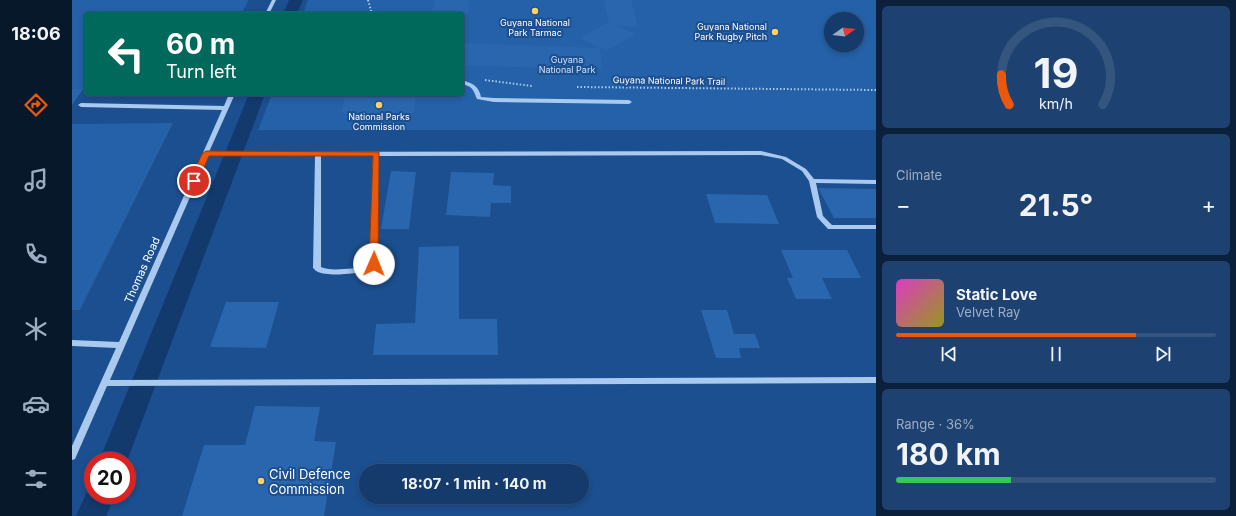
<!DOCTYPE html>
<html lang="en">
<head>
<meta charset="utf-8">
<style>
	body { margin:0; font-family:Inter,sans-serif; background:#1d4271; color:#f1f3f6; height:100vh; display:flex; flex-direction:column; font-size:15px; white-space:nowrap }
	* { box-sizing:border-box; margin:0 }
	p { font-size:13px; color:#9dadc1 }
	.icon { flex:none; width:22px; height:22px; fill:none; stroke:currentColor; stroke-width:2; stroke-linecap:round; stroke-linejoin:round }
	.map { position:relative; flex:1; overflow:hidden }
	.side { display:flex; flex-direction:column; gap:6px; padding:6px; background:#0b203b; width:360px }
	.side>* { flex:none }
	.top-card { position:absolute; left:12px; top:12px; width:380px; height:84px; border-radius:4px; box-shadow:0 2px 6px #0003,0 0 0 1px #33557e; background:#00695c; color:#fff; overflow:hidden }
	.needle { width:26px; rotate:75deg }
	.buttons { position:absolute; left:752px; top:12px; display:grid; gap:8px }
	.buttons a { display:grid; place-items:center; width:40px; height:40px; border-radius:50%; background:#143b6b; box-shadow:0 2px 6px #0003,0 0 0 1px #33557e; font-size:20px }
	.speed { position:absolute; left:12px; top:452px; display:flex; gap:8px; font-size:20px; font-weight:700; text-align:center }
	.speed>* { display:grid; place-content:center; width:52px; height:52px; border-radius:50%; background:#143b6b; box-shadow:0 2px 6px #0003,0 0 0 1px #33557e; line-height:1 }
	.speed .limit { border:6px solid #d22; background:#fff; color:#111 }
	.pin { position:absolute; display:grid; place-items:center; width:34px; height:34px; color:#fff; margin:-17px; border:2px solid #fff; border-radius:50%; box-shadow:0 1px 4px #0007 }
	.me { position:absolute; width:44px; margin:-22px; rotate:1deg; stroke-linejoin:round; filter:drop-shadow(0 0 3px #0008) }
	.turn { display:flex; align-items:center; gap:14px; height:84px; padding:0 16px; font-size:18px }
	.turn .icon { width:52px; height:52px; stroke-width:2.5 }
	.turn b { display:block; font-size:28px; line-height:34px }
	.big { font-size:30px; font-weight:700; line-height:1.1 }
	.side .widget { flex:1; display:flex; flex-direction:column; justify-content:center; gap:6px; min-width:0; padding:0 14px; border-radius:6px; background:#1d4271 }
	.side .dial { align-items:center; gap:0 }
	.dial svg { height:104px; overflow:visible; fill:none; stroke:#33557e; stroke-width:7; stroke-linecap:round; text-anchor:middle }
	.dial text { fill:#f1f3f6; stroke:none }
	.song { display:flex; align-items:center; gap:12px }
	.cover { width:48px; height:48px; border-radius:6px; background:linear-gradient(135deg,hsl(310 70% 55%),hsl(60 70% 35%)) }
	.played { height:4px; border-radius:2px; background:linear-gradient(90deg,#ea580c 75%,#33557e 75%) }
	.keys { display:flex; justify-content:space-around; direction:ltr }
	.heat { display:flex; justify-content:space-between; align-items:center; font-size:22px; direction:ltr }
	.charge { height:6px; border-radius:3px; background:linear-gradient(90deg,#34c759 36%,#33557e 0) }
	.trip { position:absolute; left:287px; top:464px; width:230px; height:40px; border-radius:20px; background:#143b6b; box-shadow:0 2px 6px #0003,0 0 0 1px #33557e; font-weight:700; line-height:40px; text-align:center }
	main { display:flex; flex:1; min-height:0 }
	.dock { display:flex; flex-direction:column; width:72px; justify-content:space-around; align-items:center; background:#08182b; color:#9dadc1 }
	.dock .icon { width:28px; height:28px }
	.dock .current { color:#ea580c }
	.dock b { font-size:18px; color:#f1f3f6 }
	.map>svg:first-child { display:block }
	.green { fill:#2461a8; fill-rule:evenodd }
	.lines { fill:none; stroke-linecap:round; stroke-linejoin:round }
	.canal { fill:#123a6d; fill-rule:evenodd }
	.building { fill:#2a66ad }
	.path { stroke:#a9c9ee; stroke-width:2; stroke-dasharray:1.5 2; stroke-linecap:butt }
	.minor { fill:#a9c9ee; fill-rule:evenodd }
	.route { fill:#ea580c; stroke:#983908 }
	.poi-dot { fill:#ffd166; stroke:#1b4f8f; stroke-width:1.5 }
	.labels { text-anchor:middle; stroke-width:4; stroke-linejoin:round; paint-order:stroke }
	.far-poi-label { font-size:9px; fill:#fff; stroke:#1b4f8f }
	.far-park-label { font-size:9px; fill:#cfe3fa; stroke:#1b4f8f }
	.far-street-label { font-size:9px; fill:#fff; stroke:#1b4f8f }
	.street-label { font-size:11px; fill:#fff; stroke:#1b4f8f }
	.near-poi-label { font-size:13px; fill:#fff; stroke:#1b4f8f; text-anchor:start }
</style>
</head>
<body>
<main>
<nav class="dock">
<b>18:06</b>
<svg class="icon current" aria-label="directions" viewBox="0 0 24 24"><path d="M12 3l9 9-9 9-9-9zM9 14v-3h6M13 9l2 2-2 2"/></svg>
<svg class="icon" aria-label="music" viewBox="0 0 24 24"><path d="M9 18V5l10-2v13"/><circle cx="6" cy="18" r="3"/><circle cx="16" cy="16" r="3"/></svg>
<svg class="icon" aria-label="phone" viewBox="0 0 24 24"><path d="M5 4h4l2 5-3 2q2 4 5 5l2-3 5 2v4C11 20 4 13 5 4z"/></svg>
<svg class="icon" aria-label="climate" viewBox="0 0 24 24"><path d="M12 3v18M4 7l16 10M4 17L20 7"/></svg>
<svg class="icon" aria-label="car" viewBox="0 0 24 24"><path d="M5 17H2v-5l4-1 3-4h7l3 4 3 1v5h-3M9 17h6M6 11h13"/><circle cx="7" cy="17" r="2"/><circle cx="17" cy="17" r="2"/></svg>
<svg class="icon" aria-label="filters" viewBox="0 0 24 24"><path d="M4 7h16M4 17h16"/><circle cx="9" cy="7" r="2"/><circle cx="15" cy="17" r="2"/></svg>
</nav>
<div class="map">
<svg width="804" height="516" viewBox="0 0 804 516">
	<rect width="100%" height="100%" fill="#1b4f8f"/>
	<!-- green -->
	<g class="green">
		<path d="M0 0H177L169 14H14V89H0Z"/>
		<path d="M236 0H804V130H186L200 94H390V14H231ZM759 19H785V45H759Z"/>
		<path d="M101 123 8 310H0V124Z"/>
	</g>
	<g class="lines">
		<!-- canal -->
		<g class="canal">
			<path d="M217 0H231L225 14H211Z"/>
			<path d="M177 94H193L55 461H27Z"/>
			<path d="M21 484V495H43L34 516H4L18 485Z"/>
		</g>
	</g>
	<!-- building -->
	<g class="building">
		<path d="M363 0H398L396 13 360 12Z"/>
		<path d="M532 0H559L566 26H545L564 34 534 51 528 48 530 70 390 65V43L527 48 508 38 537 22Z"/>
		<path d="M0 89H11L0 105Z"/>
		<path d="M273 98H343L342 113H269Z"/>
		<path d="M319 171 344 172 337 229H309Z"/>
		<path d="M379 172 422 173 421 185 439 186V203H419L418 217 374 215Z"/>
		<path d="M746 188 804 189V218H762Z"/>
		<path d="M634 194 695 195 707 224 643 223Z"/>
		<path d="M387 246V319H425L426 355H301L304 324 343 323 347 247Z"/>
		<path d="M709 250H775L789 278H750L760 299H724L715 278H721Z"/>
		<path d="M154 302H207L194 348 138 347Z"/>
		<path d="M629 310H655L662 334H683L688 348H667L669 358H644Z"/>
		<path d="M183 406 248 407 242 441 264 442 252 516H110L132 445H173Z"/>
	</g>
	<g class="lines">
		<!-- path -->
		<g class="path">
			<path d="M296 0 300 14"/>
			<path d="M413 80 460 86"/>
			<path d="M505 87 804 90"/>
		</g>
		<!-- minor -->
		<g class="minor">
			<path d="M200 0H204L197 14H193Z"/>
			<path d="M390 80C400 83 407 86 409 97L422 98 557 100 560 102 557 104 422 102 405 99C401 89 401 87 390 84Z"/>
			<path d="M157 94H163L137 152 689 151 714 157 734 169 742 179 804 180V184L744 183 751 216 760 225H804V229H756L745 217 737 181 730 171 710 159 689 155 307 156 305 266C297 274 256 277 246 272 244 271 243 270 241 268L243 156H136L38 380 804 377V383L35 386 3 459 0 460V446L44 348 0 346V340L47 342 150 110 9 107 6 105 9 103 152 106ZM249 156H301L298 265 296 266C284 268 258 272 249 267Z"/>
		</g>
	</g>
	<!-- route -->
	<path class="route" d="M134 151 307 152 306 264 305 266 302 267 297 264 301 156H137L125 183H119L118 181 130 154Z"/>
	<!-- markers -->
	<g class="poi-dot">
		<circle cx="463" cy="11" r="4"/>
		<circle cx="703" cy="32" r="4"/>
		<circle cx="307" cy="105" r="4"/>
		<circle cx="189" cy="481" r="4"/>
	</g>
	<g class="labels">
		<!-- far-poi labels -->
		<g class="far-poi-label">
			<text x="463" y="26">Guyana National<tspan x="463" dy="10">Park Tarmac</tspan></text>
			<text x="695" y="30" text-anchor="end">Guyana National<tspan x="695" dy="10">Park Rugby Pitch</tspan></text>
			<text x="307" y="120">National Parks<tspan x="307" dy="10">Commission</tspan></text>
		</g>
		<!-- far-park labels -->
		<g class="far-park-label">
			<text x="495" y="63">Guyana<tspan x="495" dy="10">National Park</tspan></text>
		</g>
		<!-- far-street labels -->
		<g class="far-street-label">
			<text transform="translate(597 81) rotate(1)" y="3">Guyana National Park Trail</text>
		</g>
		<!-- street labels -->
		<g class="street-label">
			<text transform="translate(70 270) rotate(-66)" y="4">Thomas Road</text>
		</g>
		<!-- near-poi labels -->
		<g class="near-poi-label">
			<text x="197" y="479">Civil Defence<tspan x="197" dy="15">Commission</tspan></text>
		</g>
	</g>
</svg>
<div class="buttons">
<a><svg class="needle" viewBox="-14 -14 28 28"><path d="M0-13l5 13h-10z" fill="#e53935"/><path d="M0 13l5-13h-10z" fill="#9dadc1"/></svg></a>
</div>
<div class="speed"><div class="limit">20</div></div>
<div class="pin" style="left:122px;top:181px;background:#d93025"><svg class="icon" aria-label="arrive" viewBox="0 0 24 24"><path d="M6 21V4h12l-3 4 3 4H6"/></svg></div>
<svg class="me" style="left:302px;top:264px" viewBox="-20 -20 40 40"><circle r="19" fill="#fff"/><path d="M0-13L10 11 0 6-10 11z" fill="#ea580c"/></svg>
<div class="trip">18:07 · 1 min · 140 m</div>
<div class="top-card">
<div class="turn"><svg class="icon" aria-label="left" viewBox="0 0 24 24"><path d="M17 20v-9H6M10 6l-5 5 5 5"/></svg><div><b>60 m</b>Turn left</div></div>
</div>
</div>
<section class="side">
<div class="widget dial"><svg viewBox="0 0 100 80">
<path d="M14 69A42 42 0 1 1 86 69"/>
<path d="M14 69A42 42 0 0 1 8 46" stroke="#ea580c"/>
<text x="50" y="56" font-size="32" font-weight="700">19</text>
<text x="50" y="72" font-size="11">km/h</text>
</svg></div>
<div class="widget"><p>Climate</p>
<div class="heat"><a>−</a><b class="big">21.5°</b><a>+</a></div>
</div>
<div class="widget">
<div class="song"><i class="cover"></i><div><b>Static Love</b><p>Velvet Ray</p></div></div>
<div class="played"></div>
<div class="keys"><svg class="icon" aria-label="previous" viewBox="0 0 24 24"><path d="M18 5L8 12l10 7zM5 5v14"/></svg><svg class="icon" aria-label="pause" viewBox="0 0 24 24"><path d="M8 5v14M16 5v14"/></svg><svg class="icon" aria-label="next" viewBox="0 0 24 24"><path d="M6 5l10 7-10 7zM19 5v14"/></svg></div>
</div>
<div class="widget"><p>Range · 36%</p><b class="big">180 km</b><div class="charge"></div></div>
</section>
</main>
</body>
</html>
